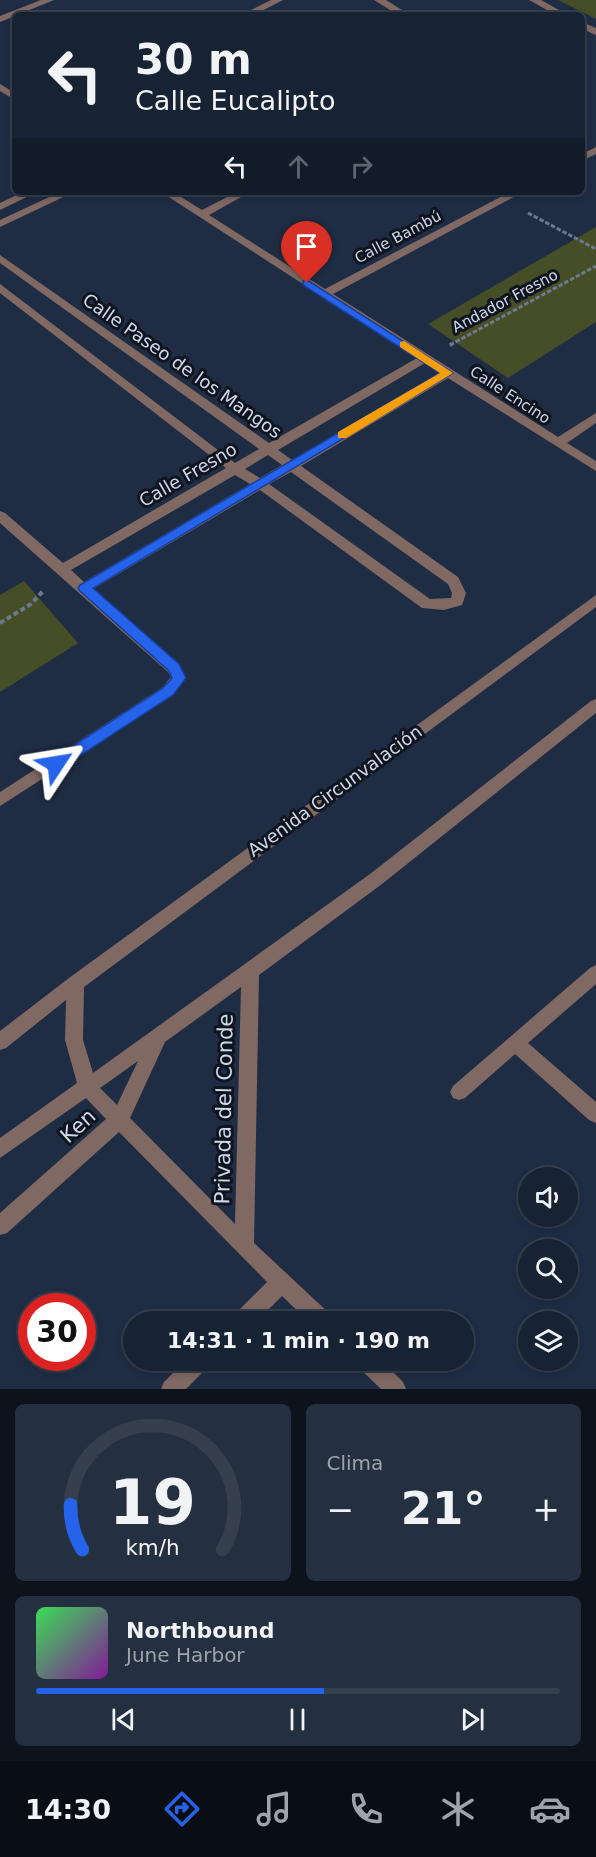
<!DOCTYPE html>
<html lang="es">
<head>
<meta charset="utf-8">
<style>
	body { margin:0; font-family:"DejaVu Sans",sans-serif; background:#242f3f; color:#f1f3f6; height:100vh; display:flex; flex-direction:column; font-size:22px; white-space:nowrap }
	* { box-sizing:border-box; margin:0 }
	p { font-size:20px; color:#9ea4ac }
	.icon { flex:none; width:33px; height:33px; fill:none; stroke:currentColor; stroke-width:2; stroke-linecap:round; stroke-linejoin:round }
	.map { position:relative; height:1389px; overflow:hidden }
	.details { display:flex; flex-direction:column; gap:15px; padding:15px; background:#0d131c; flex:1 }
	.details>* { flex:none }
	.top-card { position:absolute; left:12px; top:12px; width:573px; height:183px; border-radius:9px; box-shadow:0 3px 9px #0003,0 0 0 2px #363f4e; background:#172233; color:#f1f3f6; overflow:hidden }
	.buttons { position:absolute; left:518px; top:1167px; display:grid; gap:12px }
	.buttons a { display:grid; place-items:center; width:60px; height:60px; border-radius:50%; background:#172233; box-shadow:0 3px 9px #0003,0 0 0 2px #363f4e; font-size:30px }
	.speed { position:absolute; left:18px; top:1293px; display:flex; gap:12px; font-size:30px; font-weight:700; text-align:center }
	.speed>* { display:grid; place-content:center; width:78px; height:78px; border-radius:50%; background:#172233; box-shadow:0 3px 9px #0003,0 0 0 2px #363f4e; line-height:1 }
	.speed .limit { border:9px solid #d22; background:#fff; color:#111 }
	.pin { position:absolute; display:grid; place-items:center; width:51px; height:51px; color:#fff; margin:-62px -26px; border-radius:50% 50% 50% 0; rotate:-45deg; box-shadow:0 0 6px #0007 }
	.pin .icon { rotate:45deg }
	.me { position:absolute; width:66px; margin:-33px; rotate:57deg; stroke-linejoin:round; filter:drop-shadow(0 0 4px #0008) }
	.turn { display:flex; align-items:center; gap:21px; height:126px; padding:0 24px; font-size:27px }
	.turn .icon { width:78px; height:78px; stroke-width:2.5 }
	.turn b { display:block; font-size:42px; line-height:51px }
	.lanes { display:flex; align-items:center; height:57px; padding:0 24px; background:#0003; justify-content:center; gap:30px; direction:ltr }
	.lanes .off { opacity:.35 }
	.big { font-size:45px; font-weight:700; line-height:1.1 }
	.details .card { flex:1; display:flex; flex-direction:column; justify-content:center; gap:9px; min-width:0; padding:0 21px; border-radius:9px; background:#242f3f }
	.details .dial { align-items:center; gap:0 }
	.dial svg { height:156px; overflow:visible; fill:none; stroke:#363f4e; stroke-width:7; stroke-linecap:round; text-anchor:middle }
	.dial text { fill:#f1f3f6; stroke:none }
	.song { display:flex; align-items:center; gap:18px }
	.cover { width:72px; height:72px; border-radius:9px; background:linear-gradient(135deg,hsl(130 70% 55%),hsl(290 70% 35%)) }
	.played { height:6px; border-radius:3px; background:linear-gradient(90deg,#2563eb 55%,#363f4e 55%) }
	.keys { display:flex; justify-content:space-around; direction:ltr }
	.heat { display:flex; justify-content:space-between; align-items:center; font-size:33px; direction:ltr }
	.details .tiles { flex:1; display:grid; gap:15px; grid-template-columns:1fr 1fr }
	.card:last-child { grid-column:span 2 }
	.trip { position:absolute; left:123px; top:1311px; width:351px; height:60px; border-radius:30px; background:#172233; box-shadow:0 3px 9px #0003,0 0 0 2px #363f4e; font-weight:700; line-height:60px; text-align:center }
	.dock { display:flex; height:96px; justify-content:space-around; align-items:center; background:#090e14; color:#9ea4ac }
	.dock .icon { width:42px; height:42px }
	.dock .on { color:#2563eb }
	.dock b { font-size:27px; color:#f1f3f6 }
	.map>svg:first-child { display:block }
	.green { fill:#454e27 }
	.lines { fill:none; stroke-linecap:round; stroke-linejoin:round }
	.path-far1 { stroke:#6e798d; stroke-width:3; stroke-dasharray:4.5 2; stroke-linecap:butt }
	.path { stroke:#6e798d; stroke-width:4; stroke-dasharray:5 3; stroke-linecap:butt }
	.minor { fill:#816963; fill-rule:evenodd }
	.route { fill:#2563eb; stroke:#184099; stroke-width:1.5 }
	.slow { fill:#f59e0b }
	.labels { text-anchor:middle; stroke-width:6; stroke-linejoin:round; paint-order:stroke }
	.far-street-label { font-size:15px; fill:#cfd8e8; stroke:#0f151f }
	.street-label { font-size:18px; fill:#cfd8e8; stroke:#0f151f }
	.near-street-label { font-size:21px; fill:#cfd8e8; stroke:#0f151f }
</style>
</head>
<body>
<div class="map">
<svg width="596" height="1389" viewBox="0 0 596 1389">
	<rect width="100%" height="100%" fill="#1f2d44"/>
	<!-- green -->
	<g class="green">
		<path d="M558 0H596V19Z"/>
		<path d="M596 227V322L508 378 428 324Z"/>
		<path d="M24 581 78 643 0 692V595Z"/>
	</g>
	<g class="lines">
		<!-- path-far1 -->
		<g class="path-far1">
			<path d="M528 213 596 249"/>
			<path d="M450 345 596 266"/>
		</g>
		<!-- path -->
		<g class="path">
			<path d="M450 345 452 344"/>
			<path d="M0 623 31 604 44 590"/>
		</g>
		<!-- minor -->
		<g class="minor">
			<path d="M41 0H54L0 22V16Z"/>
			<path d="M271 0H283L254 15H241Z"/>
			<path d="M374 0H386L410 15H398Z"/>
			<path d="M529 0H541L568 15H556Z"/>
			<path d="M582 22 596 28V35L582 29Z"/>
			<path d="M0 84 15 93V100L0 91Z"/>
			<path d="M596 147V154L582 161V154Z"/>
			<path d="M23 192H37L0 210V203Z"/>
			<path d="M60 192H74L0 227V220Z"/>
			<path d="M161 192H173L202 210 237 192H250L209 215 325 289 510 192H523L333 294 558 437 596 413V423L567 443 596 461V471L448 378 301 466 458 577 466 593 462 605 444 610 422 608 260 490 93 589 179 664 186 678 173 695 0 806V792L163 687 171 677 168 672 0 523V511L5 513 63 563 226 468 0 293V284L235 463 259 449 0 263V255L269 443 417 358ZM425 363 440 373 292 460 278 450ZM268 455 282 465 260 478 245 469ZM291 472 448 584 452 593 451 598 430 599 269 484ZM235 475 250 484 84 582 71 570Z"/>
			<path d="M596 595V607L84 987 83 1040 93 1073 370 874 591 701 596 699V713L382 884 259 975 254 1243 331 1315 334 1322H309L282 1296 256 1322H231L234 1315 267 1282 119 1132 7 1233 0 1235V1213L106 1119 86 1098 0 1158V1138L77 1083 65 1040 66 1000 6 1048 0 1050V1031L69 978ZM241 987 235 1224 130 1118 165 1042ZM138 1061 117 1105 100 1088Z"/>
			<path d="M596 965V984L528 1043 596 1102V1123L589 1120 515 1054 465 1098 459 1100 453 1098 450 1092 453 1086 590 968Z"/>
			<path d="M186 1360H211L208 1367 186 1389H161L164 1382Z"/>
			<path d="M355 1360H381L403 1382 406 1389H381L358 1367Z"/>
		</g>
	</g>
	<!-- route -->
	<path class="route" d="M307 280 453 373 93 588 179 664 186 678 173 695 61 768H51L49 764 51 760 163 688 172 678 169 671 80 591 78 588 80 585 440 373 303 285V281Z"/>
	<!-- slow -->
	<path class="slow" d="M404 341 453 373 346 438H338V432L440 373 400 347V342Z"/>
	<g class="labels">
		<!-- far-street labels -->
		<g class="far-street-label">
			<text transform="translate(398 237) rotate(-28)" y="5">Calle Bambú</text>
			<text transform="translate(505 301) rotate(-28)" y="5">Andador Fresno</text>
			<text transform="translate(510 395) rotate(33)" y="5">Calle Encino</text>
		</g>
		<!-- street labels -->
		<g class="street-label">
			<text transform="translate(182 366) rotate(35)" y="6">Calle Paseo de los Mangos</text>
			<text transform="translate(188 475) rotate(-30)" y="6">Calle Fresno</text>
			<text transform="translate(335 791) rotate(-36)" y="6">Avenida Circunvalación</text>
		</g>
		<!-- near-street labels -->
		<g class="near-street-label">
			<text transform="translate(224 1109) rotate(-89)" y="7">Privada del Conde</text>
			<text transform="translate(78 1126) rotate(-42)" y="7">Ken</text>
		</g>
	</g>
</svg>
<div class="buttons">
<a><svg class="icon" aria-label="sound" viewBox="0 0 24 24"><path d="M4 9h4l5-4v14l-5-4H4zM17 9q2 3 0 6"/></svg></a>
<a><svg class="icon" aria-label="search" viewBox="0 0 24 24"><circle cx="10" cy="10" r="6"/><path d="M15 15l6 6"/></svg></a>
<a><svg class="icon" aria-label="layers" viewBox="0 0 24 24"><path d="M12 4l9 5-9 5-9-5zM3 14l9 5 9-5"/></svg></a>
</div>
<div class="speed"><div class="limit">30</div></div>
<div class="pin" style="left:307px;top:283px;background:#d93025"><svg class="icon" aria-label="arrive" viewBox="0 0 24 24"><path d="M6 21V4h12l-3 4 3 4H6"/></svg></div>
<svg class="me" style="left:56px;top:764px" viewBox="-20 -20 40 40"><path d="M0-17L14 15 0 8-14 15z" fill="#2563eb" stroke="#fff" stroke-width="4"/></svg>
<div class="trip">14:31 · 1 min · 190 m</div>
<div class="top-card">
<div class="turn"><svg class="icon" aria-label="left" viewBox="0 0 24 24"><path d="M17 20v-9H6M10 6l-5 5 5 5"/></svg><div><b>30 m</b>Calle Eucalipto</div></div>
<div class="lanes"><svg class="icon" aria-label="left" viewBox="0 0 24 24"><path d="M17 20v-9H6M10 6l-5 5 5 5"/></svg><svg class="icon off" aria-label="ahead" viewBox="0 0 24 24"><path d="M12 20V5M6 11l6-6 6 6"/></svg><svg class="icon off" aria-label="right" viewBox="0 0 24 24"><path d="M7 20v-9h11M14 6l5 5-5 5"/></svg></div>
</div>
</div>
<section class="details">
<div class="tiles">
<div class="card dial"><svg viewBox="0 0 100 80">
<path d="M14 69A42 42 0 1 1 86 69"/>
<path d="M14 69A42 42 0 0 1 8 46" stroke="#2563eb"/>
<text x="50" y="56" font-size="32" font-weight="700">19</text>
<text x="50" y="72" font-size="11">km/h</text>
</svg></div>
<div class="card"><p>Clima</p>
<div class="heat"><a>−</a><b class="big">21°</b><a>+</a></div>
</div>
<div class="card">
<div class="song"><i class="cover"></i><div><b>Northbound</b><p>June Harbor</p></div></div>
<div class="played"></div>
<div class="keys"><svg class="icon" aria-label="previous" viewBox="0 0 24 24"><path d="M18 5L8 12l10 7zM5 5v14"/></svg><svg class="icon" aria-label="pause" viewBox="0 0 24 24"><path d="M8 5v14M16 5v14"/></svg><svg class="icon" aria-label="next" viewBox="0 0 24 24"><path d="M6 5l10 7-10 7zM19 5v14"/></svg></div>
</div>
</div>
</section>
<nav class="dock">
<b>14:30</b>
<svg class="icon on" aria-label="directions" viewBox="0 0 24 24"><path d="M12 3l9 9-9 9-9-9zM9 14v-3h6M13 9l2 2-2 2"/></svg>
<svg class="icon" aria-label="music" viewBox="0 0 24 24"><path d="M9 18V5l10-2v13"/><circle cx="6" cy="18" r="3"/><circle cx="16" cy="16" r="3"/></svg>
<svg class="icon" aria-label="phone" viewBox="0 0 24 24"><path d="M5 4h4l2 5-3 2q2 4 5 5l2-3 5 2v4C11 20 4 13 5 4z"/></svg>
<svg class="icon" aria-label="climate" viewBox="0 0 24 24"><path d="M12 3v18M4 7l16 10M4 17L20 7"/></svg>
<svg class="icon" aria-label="car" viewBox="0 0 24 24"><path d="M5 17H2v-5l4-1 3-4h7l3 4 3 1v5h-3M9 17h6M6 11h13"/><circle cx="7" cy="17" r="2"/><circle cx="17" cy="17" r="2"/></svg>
</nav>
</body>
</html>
